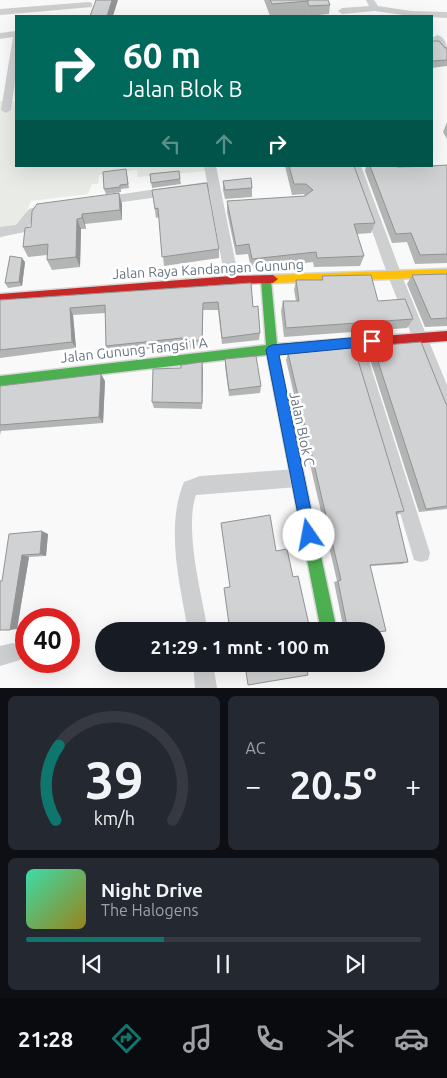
<!DOCTYPE html>
<html lang="id">
<head>
<meta charset="utf-8">
<style>
	body { margin:0; font-family:Ubuntu,sans-serif; background:#242831; color:#f1f3f6; height:100vh; display:flex; flex-direction:column; font-size:19px; white-space:nowrap }
	* { box-sizing:border-box; margin:0 }
	p { font-size:16px; color:#9ea1a6 }
	.icon { flex:none; width:28px; height:28px; fill:none; stroke:currentColor; stroke-width:2; stroke-linecap:round; stroke-linejoin:round }
	.map { position:relative; height:688px; overflow:hidden }
	.panel { display:flex; flex-direction:column; gap:8px; padding:8px; background:#0d0f14; flex:1 }
	.panel>* { flex:none }
	.guide { position:absolute; left:15px; top:15px; width:418px; height:152px; border-radius:0px; box-shadow:0 5px 20px #0002; background:#00695c; color:#fff; overflow:hidden }
	.speed { position:absolute; left:15px; top:608px; display:flex; gap:10px; font-size:25px; font-weight:700; text-align:center }
	.speed>* { display:grid; place-content:center; width:65px; height:65px; border-radius:50%; background:#171b24; box-shadow:0 5px 20px #0002; line-height:1 }
	.speed .limit { border:8px solid #d22; background:#fff; color:#111 }
	.pin { position:absolute; display:grid; place-items:center; width:42px; height:42px; color:#fff; margin:-21px; border-radius:10px; box-shadow:0 2px 8px #0006 }
	.me { position:absolute; width:55px; margin:-28px; rotate:348deg; stroke-linejoin:round; filter:drop-shadow(0 0 4px #0008) }
	.turn { display:flex; align-items:center; gap:18px; height:105px; padding:0 25px; font-size:22px }
	.turn .icon { width:65px; height:65px; stroke-width:2.5 }
	.turn b { display:block; font-size:35px; line-height:42px }
	.lanes { display:flex; align-items:center; height:48px; padding:0 25px; background:#0003; justify-content:center; gap:25px; direction:ltr }
	.lanes .off { opacity:.35 }
	.big { font-size:38px; font-weight:700; line-height:1.1 }
	.panel .card { flex:1; display:flex; flex-direction:column; justify-content:center; gap:8px; min-width:0; padding:0 18px; border-radius:8px; background:#242831 }
	.panel .dial { align-items:center; gap:0 }
	.dial svg { height:130px; overflow:visible; fill:none; stroke:#363941; stroke-width:7; stroke-linecap:round; text-anchor:middle }
	.dial text { fill:#f1f3f6; stroke:none }
	.song { display:flex; align-items:center; gap:15px }
	.cover { width:60px; height:60px; border-radius:8px; background:linear-gradient(135deg,hsl(160 70% 55%),hsl(50 70% 35%)) }
	.played { height:5px; border-radius:2px; background:linear-gradient(90deg,#0f766e 35%,#363941 35%) }
	.keys { display:flex; justify-content:space-around; direction:ltr }
	.heat { display:flex; justify-content:space-between; align-items:center; font-size:28px; direction:ltr }
	.panel .tiles { flex:1; display:grid; gap:8px; grid-template-columns:1fr 1fr }
	.card:last-child { grid-column:span 2 }
	.trip { position:absolute; left:95px; top:622px; width:290px; height:50px; border-radius:25px; background:#171b24; box-shadow:0 5px 20px #0002; font-weight:700; line-height:50px; text-align:center }
	.tabs { display:flex; height:80px; justify-content:space-around; align-items:center; background:#090b0e; color:#9ea1a6 }
	.tabs .icon { width:35px; height:35px }
	.tabs .active { color:#0f766e }
	.tabs b { font-size:22px; color:#f1f3f6 }
	.map>svg:first-child { display:block }
	.green { fill:#e8ebe6 }
	.lines { fill:none; stroke-linecap:round; stroke-linejoin:round }
	.fast-casing { stroke:#d5d6d7; stroke-width:3 }
	.slow-casing { stroke:#d5d6d7; stroke-width:3 }
	.jam-casing { stroke:#d5d6d7; stroke-width:3 }
	.street { fill:#cecfd0; fill-rule:evenodd }
	.fast { fill:#4caf50; fill-rule:evenodd }
	.slow { fill:#ffc107; fill-rule:evenodd }
	.jam { fill:#c62828; fill-rule:evenodd }
	.wall { fill:#b3b5b5 }
	.shaded-wall { fill:#929394 }
	.building { fill:#d0d2d3; stroke:#929394 }
	.route { fill:#1a73e8; stroke:#114b97 }
	.labels { text-anchor:middle; stroke-width:5; stroke-linejoin:round; paint-order:stroke }
	.street-label { font-size:14px; fill:#657683; stroke:#fff }
</style>
</head>
<body>
<div class="map">
<svg width="447" height="688" viewBox="0 0 447 688">
	<rect width="100%" height="100%" fill="#f9f9f9"/>
	<!-- green -->
	<path class="green" d="M16 84V166H205L207 171 138 177 137 170 99 175 98 184H92L88 194 31 201 18 232 0 238V101H15L12 85Z"/>
	<g class="lines">
		<defs>
			<path id="fast" d="M266 276 271 280 277 344 357 338 361 340 363 343 361 346 357 348 278 354 337 631H321L267 355 0 386V376L266 345 261 280Z"/>
			<path id="slow" d="M447 269V277L273 283 268 279 273 275Z"/>
			<g id="jam">
				<path d="M273 275 278 279 273 283 232 284 0 302V294L232 276Z"/>
				<path d="M447 331V341L357 348 353 346 351 343 353 340 357 338Z"/>
			</g>
		</defs>
		<!-- fast casing -->
		<use href="#fast" class="fast-casing"/>
		<!-- slow casing -->
		<use href="#slow" class="slow-casing"/>
		<!-- jam casing -->
		<use href="#jam" class="jam-casing"/>
		<!-- street -->
		<g class="street">
			<path d="M366 0H374L378 6 411 11 447 12V18L410 16 375 11 342 14 338 11 342 8 369 6Z"/>
			<path d="M89 2 92 3V7L0 15V9Z"/>
			<path d="M16 31V73L11 110 6 113 1 110 13 37 0 39V33Z"/>
			<path d="M437 35C446 37 447 46 447 54L444 53 432 38Z"/>
			<path d="M204 166H216L239 280 237 284 232 286 227 284 225 280 209 190 101 205 95 201 101 197 207 182Z"/>
			<path d="M349 166H361L402 276 447 385V411L441 409 439 404 388 276Z"/>
			<path d="M51 203 55 204 57 207 55 210 37 215 25 232 0 237V227L16 225 29 209Z"/>
			<path d="M356 336 361 337 363 342 430 553 428 560 421 562 414 560 412 553 349 342 351 337Z"/>
			<path d="M297 469 303 472 306 478 303 484 297 487 196 495C184 530 202 595 208 631H188C180 584 165 528 184 482L200 476Z"/>
			<path d="M13 643 20 646 23 653 20 660 0 666V646Z"/>
			<path d="M193 664H213L217 688H195Z"/>
		</g>
		<!-- fast -->
		<use href="#fast" class="fast"/>
		<!-- slow -->
		<use href="#slow" class="slow"/>
		<!-- jam -->
		<use href="#jam" class="jam"/>
	</g>
	<!-- wall -->
	<g class="wall">
		<path d="M264 0H328L330 5 329 14 308 16 307 14V15L292 16H270Z"/>
		<path d="M431 41 447 48V66L431 68Z"/>
		<path d="M447 122V139L443 132Z"/>
		<path d="M447 165V263L415 264 407 242 392 243 365 171 366 166H397V167Z"/>
		<path d="M285 166H354L375 223 371 233 357 234 364 256 360 266 314 267 313 262 251 269 248 254 236 255 227 212V201L305 196 304 194 292 195Z"/>
		<path d="M126 169 129 188 121 189V192L106 194 104 189Z"/>
		<path d="M150 174 180 179 181 184 152 188Z"/>
		<path d="M223 181 252 188V197L225 199 223 190Z"/>
		<path d="M152 190 219 249V258L164 266 159 217 156 218Z"/>
		<path d="M122 204V220L85 224 86 229H81L80 267 52 270 47 260V255L28 257 23 247 31 227Z"/>
		<path d="M25 262 22 286 8 288 5 283Z"/>
		<path d="M447 274V326L425 327 407 284 412 275Z"/>
		<path d="M322 276 413 319 407 328 284 337 281 311 283 301H296L294 290 296 280H321Z"/>
		<path d="M251 283 253 307 260 333 259 340 222 344 218 310H203V347L183 349 182 345 109 353 106 346V313L73 315 76 348 0 358V300Z"/>
		<path d="M373 346 447 404V509L419 512 368 353Z"/>
		<path d="M288 353 404 511 397 515 408 562 402 564 370 566 376 631H344L334 582 337 581 286 360Z"/>
		<path d="M225 359 261 386 260 393 229 396 225 366Z"/>
		<path d="M181 368 203 369 202 409 154 408 152 402Z"/>
		<path d="M105 381 103 423 1 431 0 435V386Z"/>
		<path d="M9 534H48L46 556 29 557 17 629Z"/>
	</g>
	<!-- shaded-wall -->
	<g class="shaded-wall">
		<path d="M112 0H118L113 16H107Z"/>
		<path d="M119 193 122 204V220L120 210Z"/>
		<path d="M82 214 85 224 86 229 82 218Z"/>
		<path d="M77 219 81 229 80 267 76 257Z"/>
		<path d="M22 258 25 262 22 286 19 282Z"/>
		<path d="M70 308 73 315 76 348 72 342Z"/>
		<path d="M202 362 203 369 202 409Z"/>
		<path d="M101 374 105 381 103 423 99 417Z"/>
		<path d="M42 531 48 534 46 556 40 554Z"/>
		<path d="M22 555 29 557 17 629 10 630Z"/>
	</g>
	<!-- building -->
	<g class="building">
		<path d="M96 0H112L107 16H90Z"/>
		<path d="M270 0H308L309 1 272 4Z"/>
		<path d="M308 0H328L330 5 309 6 308 4Z"/>
		<path d="M431 41H439L445 48H447V60L432 61 431 60Z"/>
		<path d="M447 165V254L420 255 411 233 396 234 370 166H397V167L431 166Z"/>
		<path d="M289 166H354L375 223 354 224 364 256 317 258 316 252 252 259 249 244 236 246 227 201 305 196 313 190 306 184H294Z"/>
		<path d="M126 169 128 184 120 185V187L104 189 103 172Z"/>
		<path d="M179 171 180 179 151 183 150 174Z"/>
		<path d="M251 178 252 188 225 190 223 181Z"/>
		<path d="M207 183 219 249 162 257 158 208 155 209 152 190Z"/>
		<path d="M119 193 120 210 82 214V218L77 219 76 257 47 260 48 244 23 247 25 228 31 227 32 211 37 204Z"/>
		<path d="M10 256 22 258 19 282 5 283Z"/>
		<path d="M447 274V318L431 319 412 275Z"/>
		<path d="M371 275 378 301 405 299 413 319 286 328 283 301H299L296 280H323L322 276Z"/>
		<path d="M251 283 253 307 258 306 260 333 222 338 218 302 203 303 202 340 182 342V338L106 346 105 305 70 308 72 342 0 350V300Z"/>
		<path d="M421 342 446 404H447V506L426 509 373 346Z"/>
		<path d="M354 347 404 511 396 512 408 562 370 565 386 631 376 632V631H348L338 581 341 580 288 353Z"/>
		<path d="M256 356 261 386 229 390 225 359Z"/>
		<path d="M202 362V403L152 402 153 369 181 368V365Z"/>
		<path d="M101 374 99 417 0 425V386Z"/>
		<path d="M270 515 276 551 287 549 293 577 298 576 309 625 299 626 300 631H230L224 588 230 587 221 523Z"/>
		<path d="M42 531 40 554 22 555 10 630H0V581H2L9 534Z"/>
		<path d="M245 664H306L308 675 248 685Z"/>
	</g>
	<!-- route -->
	<path class="route" d="M372 336 376 338 378 341 376 344 372 346 279 355 316 535 314 540 309 542 304 540 302 535 266 350 268 347 272 345Z"/>
	<g class="labels">
		<!-- street labels -->
		<g class="street-label">
			<text transform="translate(208 269) rotate(-3)" y="5">Jalan Raya Kandangan Gunung</text>
			<text transform="translate(134 350) rotate(-6)" y="5">Jalan Gunung Tangsi I A</text>
			<text transform="translate(302 429) rotate(78)" y="5">Jalan Blok C</text>
		</g>
	</g>
</svg>
<div class="speed"><div class="limit">40</div></div>
<div class="pin" style="left:372px;top:341px;background:#d93025"><svg class="icon" aria-label="arrive" viewBox="0 0 24 24"><path d="M6 21V4h12l-3 4 3 4H6"/></svg></div>
<svg class="me" style="left:309px;top:535px" viewBox="-20 -20 40 40"><circle r="19" fill="#fff"/><path d="M0-13L10 11 0 6-10 11z" fill="#1a73e8"/></svg>
<div class="trip">21:29 · 1 mnt · 100 m</div>
<div class="guide">
<div class="turn"><svg class="icon" aria-label="right" viewBox="0 0 24 24"><path d="M7 20v-9h11M14 6l5 5-5 5"/></svg><div><b>60 m</b>Jalan Blok B</div></div>
<div class="lanes"><svg class="icon off" aria-label="left" viewBox="0 0 24 24"><path d="M17 20v-9H6M10 6l-5 5 5 5"/></svg><svg class="icon off" aria-label="ahead" viewBox="0 0 24 24"><path d="M12 20V5M6 11l6-6 6 6"/></svg><svg class="icon" aria-label="right" viewBox="0 0 24 24"><path d="M7 20v-9h11M14 6l5 5-5 5"/></svg></div>
</div>
</div>
<section class="panel">
<div class="tiles">
<div class="card dial"><svg viewBox="0 0 100 80">
<path d="M14 69A42 42 0 1 1 86 69"/>
<path d="M14 69A42 42 0 0 1 16 23" stroke="#0f766e"/>
<text x="50" y="56" font-size="32" font-weight="700">39</text>
<text x="50" y="72" font-size="11">km/h</text>
</svg></div>
<div class="card"><p>AC</p>
<div class="heat"><a>−</a><b class="big">20.5°</b><a>+</a></div>
</div>
<div class="card">
<div class="song"><i class="cover"></i><div><b>Night Drive</b><p>The Halogens</p></div></div>
<div class="played"></div>
<div class="keys"><svg class="icon" aria-label="previous" viewBox="0 0 24 24"><path d="M18 5L8 12l10 7zM5 5v14"/></svg><svg class="icon" aria-label="pause" viewBox="0 0 24 24"><path d="M8 5v14M16 5v14"/></svg><svg class="icon" aria-label="next" viewBox="0 0 24 24"><path d="M6 5l10 7-10 7zM19 5v14"/></svg></div>
</div>
</div>
</section>
<nav class="tabs">
<b>21:28</b>
<svg class="icon active" aria-label="directions" viewBox="0 0 24 24"><path d="M12 3l9 9-9 9-9-9zM9 14v-3h6M13 9l2 2-2 2"/></svg>
<svg class="icon" aria-label="music" viewBox="0 0 24 24"><path d="M9 18V5l10-2v13"/><circle cx="6" cy="18" r="3"/><circle cx="16" cy="16" r="3"/></svg>
<svg class="icon" aria-label="phone" viewBox="0 0 24 24"><path d="M5 4h4l2 5-3 2q2 4 5 5l2-3 5 2v4C11 20 4 13 5 4z"/></svg>
<svg class="icon" aria-label="climate" viewBox="0 0 24 24"><path d="M12 3v18M4 7l16 10M4 17L20 7"/></svg>
<svg class="icon" aria-label="car" viewBox="0 0 24 24"><path d="M5 17H2v-5l4-1 3-4h7l3 4 3 1v5h-3M9 17h6M6 11h13"/><circle cx="7" cy="17" r="2"/><circle cx="17" cy="17" r="2"/></svg>
</nav>
</body>
</html>
